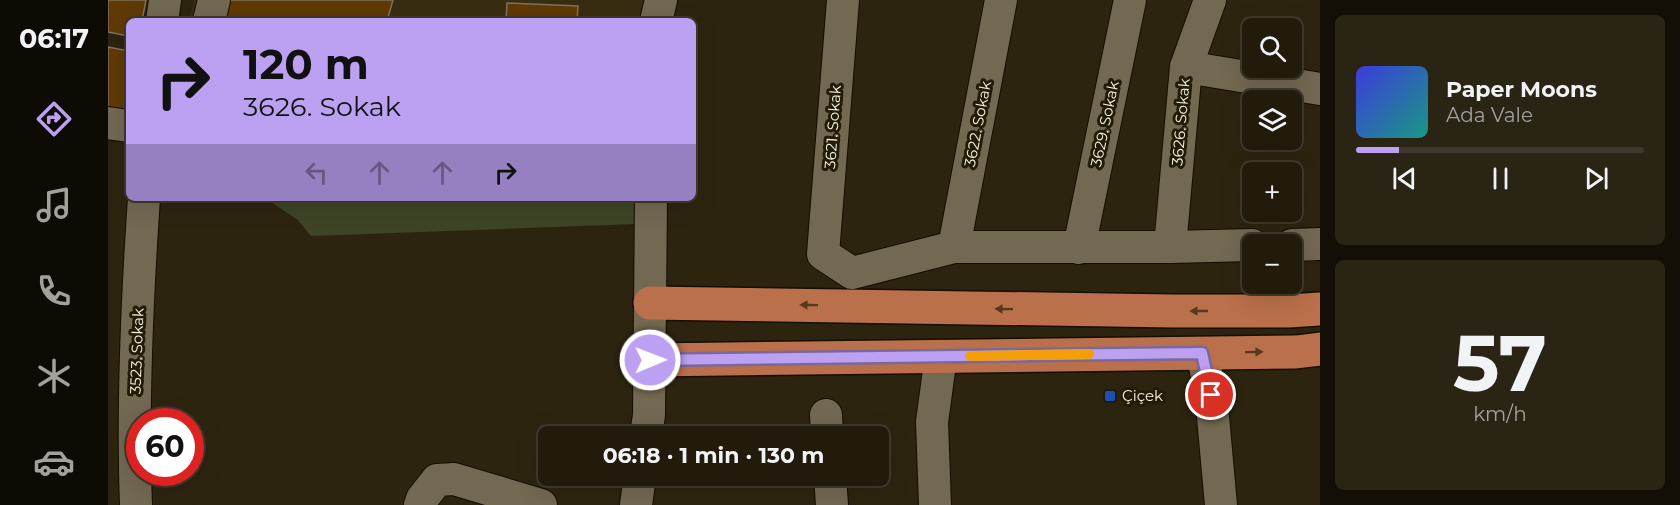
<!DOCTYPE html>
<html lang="en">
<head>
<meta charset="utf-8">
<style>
	body { margin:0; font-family:Montserrat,sans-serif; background:#2a2415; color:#f1f3f6; height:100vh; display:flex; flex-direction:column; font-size:22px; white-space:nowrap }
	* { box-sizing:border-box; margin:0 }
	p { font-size:20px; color:#a2a19d }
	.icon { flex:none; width:33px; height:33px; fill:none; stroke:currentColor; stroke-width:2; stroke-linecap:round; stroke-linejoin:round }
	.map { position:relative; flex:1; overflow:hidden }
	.panel { display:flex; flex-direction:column; gap:15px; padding:15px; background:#130f07; width:360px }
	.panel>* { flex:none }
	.top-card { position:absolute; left:18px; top:18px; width:570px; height:183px; border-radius:9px; box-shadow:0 6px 24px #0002,0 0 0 2px #3f392d; background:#bca0f2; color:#111; overflow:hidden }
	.tools { position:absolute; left:1134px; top:18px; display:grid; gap:12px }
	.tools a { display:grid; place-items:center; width:60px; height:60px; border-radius:9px; background:#221b0c; box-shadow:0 6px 24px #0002,0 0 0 2px #3f392d; font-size:30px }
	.speed { position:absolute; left:18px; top:408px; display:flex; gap:12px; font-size:30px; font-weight:700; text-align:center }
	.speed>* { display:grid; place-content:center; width:78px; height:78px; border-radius:50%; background:#221b0c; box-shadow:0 6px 24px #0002,0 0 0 2px #3f392d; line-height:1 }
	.speed .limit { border:9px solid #d22; background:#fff; color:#111 }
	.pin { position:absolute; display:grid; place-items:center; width:51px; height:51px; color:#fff; margin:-26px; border:3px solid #fff; border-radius:50%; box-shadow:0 2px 6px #0007 }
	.me { position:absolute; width:66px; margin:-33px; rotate:89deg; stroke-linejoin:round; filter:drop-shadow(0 0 4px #0008) }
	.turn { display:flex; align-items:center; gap:21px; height:126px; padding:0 18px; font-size:27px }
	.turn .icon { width:78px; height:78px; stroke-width:2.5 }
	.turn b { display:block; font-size:42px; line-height:51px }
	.lanes { display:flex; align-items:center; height:57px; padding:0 18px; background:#0003; justify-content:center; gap:30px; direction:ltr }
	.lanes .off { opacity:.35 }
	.panel .card { flex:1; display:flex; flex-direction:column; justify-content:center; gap:9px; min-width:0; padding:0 21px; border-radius:9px; background:#2a2415 }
	.panel .dial { align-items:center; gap:0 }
	.dial b { font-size:78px; line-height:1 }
	.song { display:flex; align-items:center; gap:18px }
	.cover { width:72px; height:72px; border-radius:9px; background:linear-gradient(135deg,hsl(240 70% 55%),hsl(170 70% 35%)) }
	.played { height:6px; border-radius:3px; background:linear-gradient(90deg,#bca0f2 15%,#3f392d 15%) }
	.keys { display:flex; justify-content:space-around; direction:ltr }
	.trip { position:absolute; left:430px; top:426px; width:351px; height:60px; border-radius:9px; background:#221b0c; box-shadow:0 6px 24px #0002,0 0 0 2px #3f392d; font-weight:700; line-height:60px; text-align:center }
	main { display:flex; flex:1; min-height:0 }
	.tab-bar { display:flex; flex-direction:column; width:108px; justify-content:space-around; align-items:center; background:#0e0b05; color:#a2a19d }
	.tab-bar .icon { width:42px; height:42px }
	.tab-bar .active { color:#bca0f2 }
	.tab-bar b { font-size:27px; color:#f1f3f6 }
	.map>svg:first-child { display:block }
	.built { fill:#392d11 }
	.green { fill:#3d4526 }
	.building { fill:#5f3a05; stroke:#81705d; stroke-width:1.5 }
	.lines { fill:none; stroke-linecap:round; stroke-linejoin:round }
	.minor-casing { stroke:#150d00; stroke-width:34 }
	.major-casing { stroke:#150d00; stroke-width:36 }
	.minor { stroke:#736852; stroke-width:32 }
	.major { stroke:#ba704a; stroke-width:33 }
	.oneway { fill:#58391e }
	.route-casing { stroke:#7a689d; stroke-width:15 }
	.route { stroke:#bca0f2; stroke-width:10 }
	.slow { stroke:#f59e0b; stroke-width:10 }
	.transit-dot { fill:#1a4fb4; stroke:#241b07; stroke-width:2 }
	.labels { text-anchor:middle; stroke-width:6; stroke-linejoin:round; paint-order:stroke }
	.street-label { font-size:15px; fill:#f9f4e7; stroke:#241b07 }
	.poi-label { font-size:15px; fill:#f9f4e7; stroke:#241b07; text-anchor:start }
</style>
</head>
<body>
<main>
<nav class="tab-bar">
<b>06:17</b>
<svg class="icon active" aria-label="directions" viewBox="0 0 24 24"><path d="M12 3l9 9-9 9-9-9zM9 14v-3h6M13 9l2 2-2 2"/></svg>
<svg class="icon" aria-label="music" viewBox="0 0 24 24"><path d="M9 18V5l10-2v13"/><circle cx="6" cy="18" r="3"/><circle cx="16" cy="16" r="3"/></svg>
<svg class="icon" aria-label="phone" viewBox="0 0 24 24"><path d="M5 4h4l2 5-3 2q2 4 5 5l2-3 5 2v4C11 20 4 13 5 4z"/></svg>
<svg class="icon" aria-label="climate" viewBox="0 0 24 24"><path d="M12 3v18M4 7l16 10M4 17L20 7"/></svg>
<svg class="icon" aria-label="car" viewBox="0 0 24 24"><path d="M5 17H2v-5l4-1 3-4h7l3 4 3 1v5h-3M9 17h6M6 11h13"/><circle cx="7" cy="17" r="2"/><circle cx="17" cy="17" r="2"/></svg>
</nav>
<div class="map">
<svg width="1212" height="505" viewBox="0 0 1212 505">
	<rect width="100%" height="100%" fill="#2d2410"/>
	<!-- built -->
	<path class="built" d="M86 0H536L531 21H81Z"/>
	<!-- green -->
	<path class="green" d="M157 198H528V224L203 236 190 220Z"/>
	<!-- building -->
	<g class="building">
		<path d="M0 0H38L34 21H21V36L0 32Z"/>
		<path d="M119 0H285L279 21H113Z"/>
		<path d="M399 3 470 6 469 21H398Z"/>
		<path d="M0 47 21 51V88L14 120 0 117Z"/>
	</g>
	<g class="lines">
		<defs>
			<g id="minor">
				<path d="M735 0 715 254 744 273 846 247H1062L1144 245"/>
				<path d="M54 21 57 0"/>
				<path d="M101 21 106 0"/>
				<path d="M548 21 553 0"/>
				<path d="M1078 67 1212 89"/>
				<path d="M0 123 21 126"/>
				<path d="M1184 245 1212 244"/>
				<path d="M846 247 893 0"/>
				<path d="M1062 247 1078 67 1102 0"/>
				<path d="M971 248 1022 0"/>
				<path d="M1094 353 1103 395 1113 505"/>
				<path d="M718 415 719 436"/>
				<path d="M538 436 541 415 543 198"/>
				<path d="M722 476 724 505"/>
				<path d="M28 505C24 403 29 300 36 198"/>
				<path d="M312 505 314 499 329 480 346 479 433 505"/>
				<path d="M528 505 532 476"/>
				<path d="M827 505 824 422 833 356"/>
			</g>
			<g id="major">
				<path d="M542 303 1065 311H1181L1212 309"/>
				<path d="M542 360 1188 352 1212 349"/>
			</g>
		</defs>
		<!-- minor casing -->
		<use href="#minor" class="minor-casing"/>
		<!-- major casing -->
		<use href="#major" class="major-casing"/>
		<!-- minor -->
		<use href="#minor" class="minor"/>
		<!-- major -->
		<use href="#major" class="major"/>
	</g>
	<!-- one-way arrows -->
	<defs><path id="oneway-solid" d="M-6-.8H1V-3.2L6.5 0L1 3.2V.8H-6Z" transform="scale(1.5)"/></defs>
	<g class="oneway">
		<use href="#oneway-solid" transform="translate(701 305) rotate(-179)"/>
		<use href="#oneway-solid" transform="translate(896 309) rotate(-179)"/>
		<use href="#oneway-solid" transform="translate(1091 311) rotate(-180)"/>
		<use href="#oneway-solid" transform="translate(1146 352) rotate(-1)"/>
	</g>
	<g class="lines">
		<defs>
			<path id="route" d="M542 360 1094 353 1103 395"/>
		</defs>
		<!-- route casing -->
		<use href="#route" class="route-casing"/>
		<!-- route -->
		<use href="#route" class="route"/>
		<!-- slow -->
		<path class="slow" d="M862 356 981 354"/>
	</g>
	<!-- markers -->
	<rect class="transit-dot" x="996" y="390" width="12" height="12" rx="3"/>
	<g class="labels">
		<!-- street labels -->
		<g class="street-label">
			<text transform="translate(1073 122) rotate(-85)" y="5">3626. Sokak</text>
			<text transform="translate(870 124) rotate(-79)" y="5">3622. Sokak</text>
			<text transform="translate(997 124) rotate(-78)" y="5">3629. Sokak</text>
			<text transform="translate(725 127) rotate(-86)" y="5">3621. Sokak</text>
			<text transform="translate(29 351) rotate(-88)" y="5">3523. Sokak</text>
		</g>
		<!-- poi labels -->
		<g class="poi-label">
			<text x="1014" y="401">Çiçek</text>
		</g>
	</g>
</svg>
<div class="tools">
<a><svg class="icon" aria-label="search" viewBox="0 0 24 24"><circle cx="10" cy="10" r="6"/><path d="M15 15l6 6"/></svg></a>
<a><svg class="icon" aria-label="layers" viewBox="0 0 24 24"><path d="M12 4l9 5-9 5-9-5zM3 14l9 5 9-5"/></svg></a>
<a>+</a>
<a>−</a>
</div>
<div class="speed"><div class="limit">60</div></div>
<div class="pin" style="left:1103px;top:395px;background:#d93025"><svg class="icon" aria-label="arrive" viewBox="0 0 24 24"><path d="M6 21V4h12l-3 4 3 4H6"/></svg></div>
<svg class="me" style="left:542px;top:360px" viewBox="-20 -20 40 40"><circle r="17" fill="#bca0f2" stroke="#fff" stroke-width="3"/><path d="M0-11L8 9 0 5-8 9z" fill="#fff"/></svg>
<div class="trip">06:18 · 1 min · 130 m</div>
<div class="top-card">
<div class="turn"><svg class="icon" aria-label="right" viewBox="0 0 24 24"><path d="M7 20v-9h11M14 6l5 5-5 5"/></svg><div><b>120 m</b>3626. Sokak</div></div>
<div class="lanes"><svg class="icon off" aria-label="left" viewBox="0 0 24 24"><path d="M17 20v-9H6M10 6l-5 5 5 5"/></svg><svg class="icon off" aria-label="ahead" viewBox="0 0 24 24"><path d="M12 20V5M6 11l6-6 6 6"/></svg><svg class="icon off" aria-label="ahead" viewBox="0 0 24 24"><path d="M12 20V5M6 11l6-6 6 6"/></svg><svg class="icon" aria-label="right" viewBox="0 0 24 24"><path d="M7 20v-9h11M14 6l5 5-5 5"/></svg></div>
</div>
</div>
<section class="panel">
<div class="card">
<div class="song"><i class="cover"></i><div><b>Paper Moons</b><p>Ada Vale</p></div></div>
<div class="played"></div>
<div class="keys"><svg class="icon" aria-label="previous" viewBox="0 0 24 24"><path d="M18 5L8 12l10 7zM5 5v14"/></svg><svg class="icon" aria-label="pause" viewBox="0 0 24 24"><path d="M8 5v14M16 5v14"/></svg><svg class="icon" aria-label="next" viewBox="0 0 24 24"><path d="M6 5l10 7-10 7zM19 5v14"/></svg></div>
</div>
<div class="card dial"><b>57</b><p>km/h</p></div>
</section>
</main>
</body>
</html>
